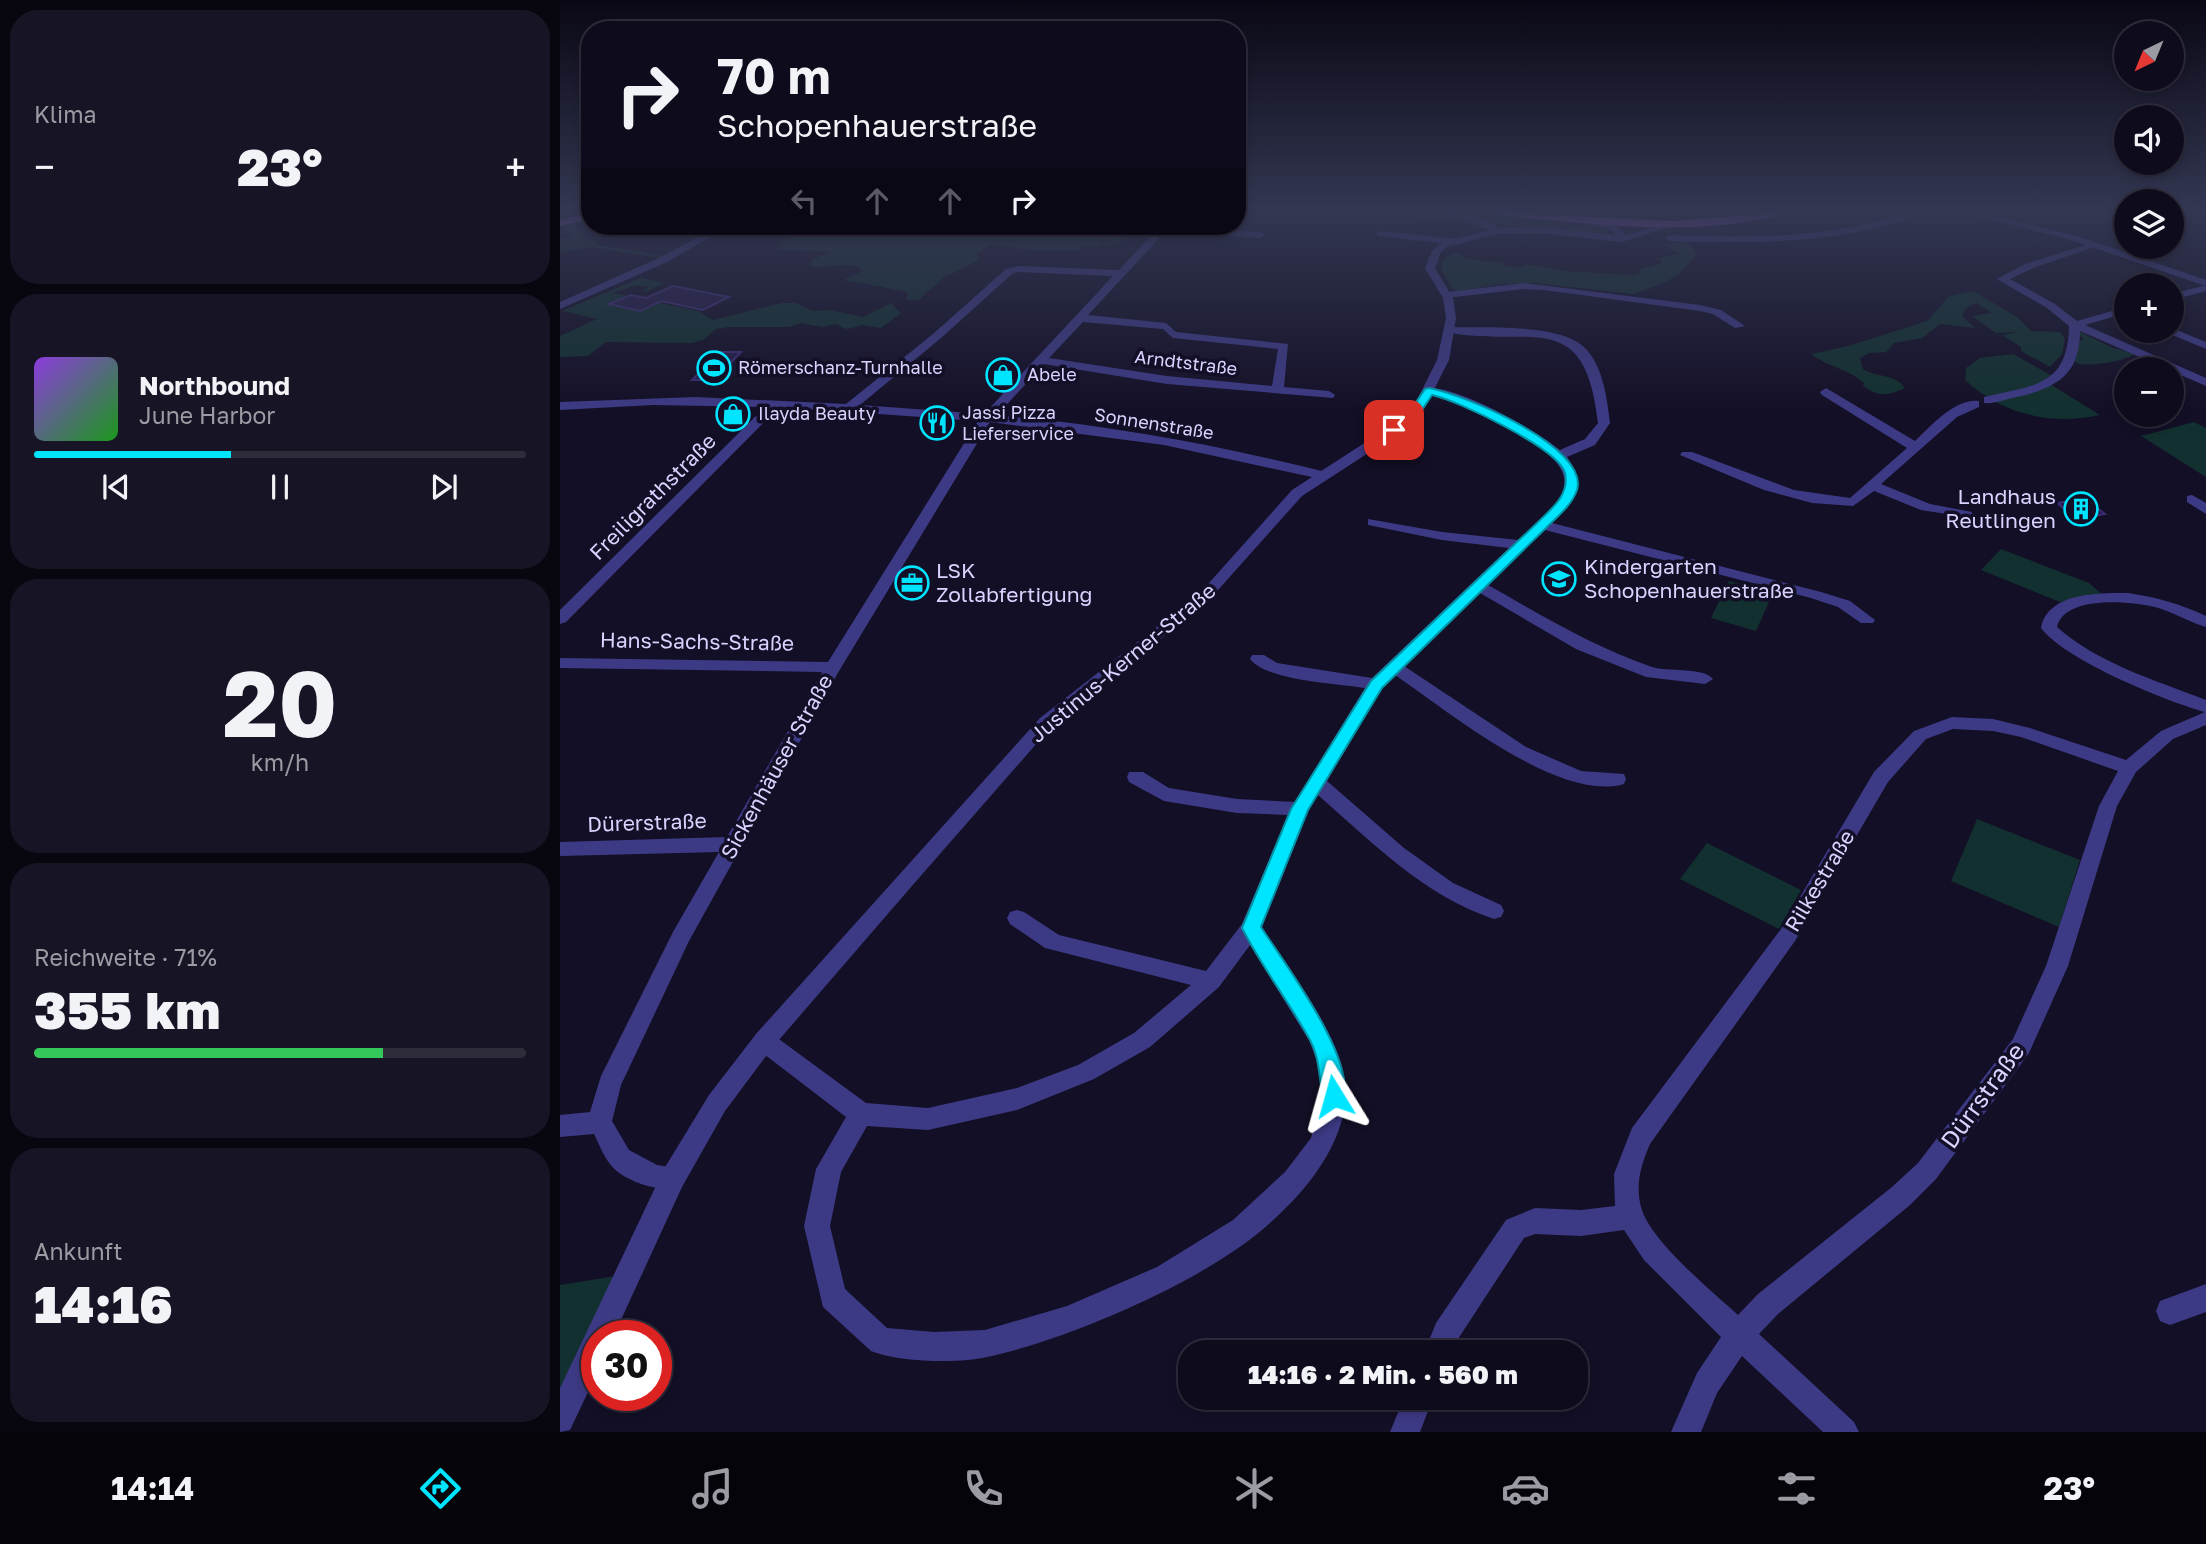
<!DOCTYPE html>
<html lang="de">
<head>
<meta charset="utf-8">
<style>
	body { margin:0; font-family:"Golos Text",sans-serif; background:#171425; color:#f1f3f6; height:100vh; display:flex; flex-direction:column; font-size:26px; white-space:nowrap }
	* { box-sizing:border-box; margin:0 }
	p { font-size:23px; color:#9b9ba3 }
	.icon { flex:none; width:38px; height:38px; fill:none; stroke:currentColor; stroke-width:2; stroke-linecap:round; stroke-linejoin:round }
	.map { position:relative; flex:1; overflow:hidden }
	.side { display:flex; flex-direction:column; gap:10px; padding:10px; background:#08060f; width:560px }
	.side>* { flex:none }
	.guide { position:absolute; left:21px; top:21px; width:665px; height:214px; border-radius:28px; box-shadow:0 4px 10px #0003,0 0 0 2px #2e2b3b; background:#0e0b1c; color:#f1f3f6; overflow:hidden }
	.needle { width:46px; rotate:223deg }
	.fabs { position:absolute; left:1554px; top:21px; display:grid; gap:14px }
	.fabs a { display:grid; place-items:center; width:70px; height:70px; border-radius:50%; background:#0e0b1c; box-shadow:0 4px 10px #0003,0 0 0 2px #2e2b3b; font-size:35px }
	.speed { position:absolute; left:21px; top:1320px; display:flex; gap:14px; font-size:35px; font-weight:700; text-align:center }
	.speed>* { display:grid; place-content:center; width:91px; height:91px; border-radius:50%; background:#0e0b1c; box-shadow:0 4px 10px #0003,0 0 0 2px #2e2b3b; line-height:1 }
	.speed .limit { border:10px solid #d22; background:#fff; color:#111 }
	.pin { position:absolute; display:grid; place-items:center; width:60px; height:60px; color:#fff; margin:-30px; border-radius:14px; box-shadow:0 4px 10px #0006 }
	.me { position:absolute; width:77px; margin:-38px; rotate:352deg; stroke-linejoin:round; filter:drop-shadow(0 0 5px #0008) }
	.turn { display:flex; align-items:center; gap:24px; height:147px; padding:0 21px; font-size:32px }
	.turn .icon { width:91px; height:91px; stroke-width:2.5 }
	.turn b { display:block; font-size:49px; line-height:60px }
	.lanes { display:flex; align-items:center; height:66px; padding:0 21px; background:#0003; justify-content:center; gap:35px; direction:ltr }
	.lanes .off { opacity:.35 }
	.big { font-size:52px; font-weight:800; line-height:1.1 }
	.side .card { flex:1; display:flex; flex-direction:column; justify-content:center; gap:10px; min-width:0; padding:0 24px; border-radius:28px; background:#171425 }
	.side .dial { align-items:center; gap:0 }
	.dial b { font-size:91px; line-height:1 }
	.song { display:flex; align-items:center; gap:21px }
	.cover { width:84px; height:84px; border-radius:10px; background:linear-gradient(135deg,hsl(270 70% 55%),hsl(120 70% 35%)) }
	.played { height:7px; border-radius:4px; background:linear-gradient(90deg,#00e5ff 40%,#2e2b3b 40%) }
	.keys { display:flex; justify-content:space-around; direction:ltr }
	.heat { display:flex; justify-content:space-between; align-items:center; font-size:38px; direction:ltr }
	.charge { height:10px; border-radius:5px; background:linear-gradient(90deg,#34c759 71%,#2e2b3b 0) }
	.trip { position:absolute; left:618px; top:1340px; width:410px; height:70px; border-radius:28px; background:#0e0b1c; box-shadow:0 4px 10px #0003,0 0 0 2px #2e2b3b; font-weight:800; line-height:70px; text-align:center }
	.tab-bar { display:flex; height:112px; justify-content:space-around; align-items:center; background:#06040b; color:#9b9ba3 }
	.tab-bar .icon { width:49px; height:49px }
	.tab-bar .active { color:#00e5ff }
	.tab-bar b { font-size:32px; color:#f1f3f6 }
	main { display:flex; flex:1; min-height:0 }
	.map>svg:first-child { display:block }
	.green { fill:#12302f }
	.building { fill:#241b47; stroke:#3b2d73; stroke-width:2 }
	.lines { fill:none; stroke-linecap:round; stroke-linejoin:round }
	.minor { fill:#3d3a85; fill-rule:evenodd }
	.tertiary { fill:#3d3a85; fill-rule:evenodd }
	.primary { fill:#c25bff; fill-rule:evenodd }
	.route { fill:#00e5ff; stroke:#0095a6; stroke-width:2 }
	.labels { text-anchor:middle; stroke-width:7; stroke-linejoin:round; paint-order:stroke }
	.far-street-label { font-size:18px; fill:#d9d4ff; stroke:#130f26 }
	.far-poi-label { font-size:18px; fill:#d9d4ff; stroke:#130f26; text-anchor:start }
	.street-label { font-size:21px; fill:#d9d4ff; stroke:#130f26 }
	.poi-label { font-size:21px; fill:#d9d4ff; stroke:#130f26; text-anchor:start }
	.near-street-label { font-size:24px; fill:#d9d4ff; stroke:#130f26 }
</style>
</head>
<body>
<main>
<section class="side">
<div class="card"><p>Klima</p>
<div class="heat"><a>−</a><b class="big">23°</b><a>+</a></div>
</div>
<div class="card">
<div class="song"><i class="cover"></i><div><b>Northbound</b><p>June Harbor</p></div></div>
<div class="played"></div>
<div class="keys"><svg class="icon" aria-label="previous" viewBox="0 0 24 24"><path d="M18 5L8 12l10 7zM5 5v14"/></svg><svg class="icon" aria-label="pause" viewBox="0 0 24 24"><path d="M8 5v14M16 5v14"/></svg><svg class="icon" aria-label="next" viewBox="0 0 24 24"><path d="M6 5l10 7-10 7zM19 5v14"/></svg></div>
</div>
<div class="card dial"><b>20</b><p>km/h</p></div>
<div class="card"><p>Reichweite · 71%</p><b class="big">355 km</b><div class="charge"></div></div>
<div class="card"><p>Ankunft</p><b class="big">14:16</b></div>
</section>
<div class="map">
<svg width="1646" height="1432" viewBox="0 0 1646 1432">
	<rect width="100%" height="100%" fill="#130f26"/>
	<!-- green -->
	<g class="green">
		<path d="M909 213 1046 228 1049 232 1037 234 981 227 948 226 908 215Z"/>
		<path d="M9 223 38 245 104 256 100 258 33 247 0 252V239L13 236 1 225Z"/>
		<path d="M181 226H595L590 232H572L560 243 542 246 547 241 544 239 537 246H523L519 250H476L430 244 417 254 419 260 384 277 359 300H346L348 292 284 280 303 271C289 258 266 271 249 265L252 260 270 252 215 249 227 243 222 242 232 235Z"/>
		<path d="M1119 241 1126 242 1137 253 1121 272 1106 282 1074 294 974 283 940 284 899 291 892 289 881 268 884 259 894 253 901 254 903 258 942 263 944 266 962 267 967 264 1003 271 1075 275 1079 274 1080 269 1101 264 1102 261 1098 259 1118 254 1104 244Z"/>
		<path d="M80 278 105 283 86 292 83 291 89 287 76 285 53 293 138 311 153 320 221 303H236L253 311 270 310 303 317 331 303 341 313 321 328 303 325 286 329 276 324 262 327 241 323 229 327H168L156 329 143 340 132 343 46 342 28 356 0 357V336L37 319 2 311Z"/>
		<path d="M1413 291 1457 317 1471 331 1500 332 1505 339 1502 354 1490 367 1461 351V347L1442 335 1459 332 1436 333 1412 316 1432 313 1416 303 1406 308 1402 316 1415 328 1380 324 1362 338 1334 343 1326 352 1309 353 1300 358 1303 369C1316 378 1335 373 1345 388 1327 396 1319 397 1303 386L1304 383C1292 371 1267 366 1251 354L1288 346 1358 324 1368 320 1389 296Z"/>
		<path d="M1518 331 1553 348 1575 354C1566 360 1526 369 1515 362L1518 343 1524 339 1518 334Z"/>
		<path d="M1453 354 1492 376 1490 384 1540 415C1490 426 1442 414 1405 380L1406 368 1420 358Z"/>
		<path d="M1634 422 1646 428V477L1581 436Z"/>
		<path d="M1441 549 1529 583 1543 595 1505 604 1421 570Z"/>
		<path d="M1169 581 1213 593 1196 631 1151 618Z"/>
		<path d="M1417 819 1520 860 1499 927 1391 881Z"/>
		<path d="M1147 843 1241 890 1219 929 1120 879Z"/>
		<path d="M68 1274 40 1335H37L0 1420V1285Z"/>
	</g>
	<!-- building -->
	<g class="building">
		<path d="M113 286 169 297 143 310 101 301 80 311 49 304 71 295 86 298Z"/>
		<path d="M160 352H181L154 380H132Z"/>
		<path d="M1525 499 1545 514 1517 519 1497 503Z"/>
	</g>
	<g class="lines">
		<!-- minor -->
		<g class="minor">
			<path d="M834 212C869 212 915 205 943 231L935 233 903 219 839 215Z"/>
			<path d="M1348 212H1361C1348 221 1330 224 1315 228 1248 244 1178 243 1110 241L1105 238 1110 235C1189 238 1272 239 1348 212Z"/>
			<path d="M159 226H170L107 262 0 309V302L99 258Z"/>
			<path d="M600 226 700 232 705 235 700 238 605 232 528 315 606 323 616 332 728 344 724 387 769 391 775 395 773 398 607 384 484 364 437 415C548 425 658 445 766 472L768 475 761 479 604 445 430 422 279 671 129 941 61 1085 52 1121 69 1150 97 1165 122 1169 126 1178 122 1187C102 1194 62 1181 50 1164 43 1155 39 1144 34 1134L0 1137V1115L30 1112 41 1076 113 932 159 852 0 856V842L167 837 262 672 0 668V658L268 662 418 421 219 407 6 622 0 624V610L205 407 93 405 0 410V402L135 397 286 404 373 334 446 269 459 266 559 270ZM459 272 553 276 424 414 300 405 381 338 453 273ZM523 322 603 329 613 338 718 349 712 386 607 376 489 358Z"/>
			<path d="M820 231 899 239 904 242 899 245 817 236V232Z"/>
			<path d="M1532 243 1540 245 1473 268 1450 279 1495 304 1517 321 1566 307V313L1525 325 1646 378V386L1520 331C1520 375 1496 388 1457 397 1446 399 1434 404 1424 403V397C1473 385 1508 387 1509 326L1487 308 1437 279 1465 264Z"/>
			<path d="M964 283 1140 305 1161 310 1185 326 1175 328 1153 314 1140 311 984 290 964 289 886 298 881 295 886 292Z"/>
			<path d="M1646 285V291L1612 300V294Z"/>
			<path d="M890 327C923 328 999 323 1024 347 1043 365 1047 398 1050 423L1035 445 1007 457C1028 486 1015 501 992 523L1261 592 1290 601 1315 620 1313 623H1301L1278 607 1251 598 985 530 928 585C981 615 1033 647 1092 667 1107 672 1144 667 1153 679L1145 684 1086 677 1016 649 920 593 844 666 966 747 1021 771 1064 774 1066 779 1064 784C999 803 888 711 835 675L822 688 767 781 844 848 893 883 941 905 944 911 941 917 934 919C864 896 812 842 758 795L749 810 702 927C729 970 789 1045 786 1096 782 1154 735 1204 692 1238 627 1288 506 1340 427 1357 398 1364 338 1362 311 1351L263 1307 244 1226 256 1169 286 1117 196 1048 193 1041 196 1034 204 1031 212 1034 306 1103 368 1108 457 1088 518 1065 574 1033 631 985 485 948 450 924 447 918 450 912 457 910 464 912 499 935 646 971 682 924 728 815 677 813 604 801 569 782 567 777 569 772H583L609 788 677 799 735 802 805 688C777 683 707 681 690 659L692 655H704L717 663 812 678 949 548 882 540 813 526 808 525V519L882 532 958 540C973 526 999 509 1004 488 1014 445 898 402 865 394V388C895 384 976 430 1000 450L1025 439 1038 423C1025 304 970 349 886 332V328ZM690 945 750 1042 759 1067 762 1096 751 1138 725 1172 673 1220 597 1267 507 1306 425 1330 374 1332 327 1328 285 1289 270 1226 281 1172 307 1126 368 1130 457 1110 534 1079 590 1047 659 987Z"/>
			<path d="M1612 328 1646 342V349L1603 331H1612Z"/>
			<path d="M1266 388 1355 441C1371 426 1395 398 1419 401V407L1397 417 1321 484 1370 504 1412 512V518L1361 510 1314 491 1293 506 1252 503 1204 490 1120 455 1122 452H1132L1234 490 1290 498 1347 448 1262 395 1260 392Z"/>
			<path d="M1632 495 1646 503V514L1627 502V496Z"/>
			<path d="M1568 593C1595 597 1621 604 1646 616V627C1629 622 1613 612 1595 607 1571 601 1504 595 1497 627 1539 664 1595 680 1646 700V725L1613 739 1576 772 1557 806 1508 966 1469 1053 1376 1179 1350 1205 1218 1314 1199 1334 1294 1422 1299 1432H1263L1182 1356 1157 1393 1141 1432H1111L1137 1373 1161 1337 1084 1260 1064 1230 1021 1236 975 1234 964 1238 896 1342 892 1353H864L876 1323 946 1220 975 1208 1021 1210 1055 1206 1054 1174 1072 1128 1221 929 1314 772 1354 731 1392 717 1433 719 1470 728 1566 760 1601 731 1645 712C1605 701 1505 660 1481 628 1488 592 1539 593 1568 593ZM1393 729 1433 731 1461 737 1558 771 1539 806 1486 966 1453 1039 1358 1163 1332 1187 1198 1294 1178 1315C1152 1291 1090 1241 1081 1207 1075 1184 1081 1165 1090 1144L1235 941 1328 782 1366 739Z"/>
			<path d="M1646 1284V1312L1610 1325 1600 1321 1596 1311 1600 1301Z"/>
			<path d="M844 1398H873L860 1432H830Z"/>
		</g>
		<!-- tertiary -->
		<g class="tertiary">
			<path d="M1401 212H1417L1517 236 1646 280V286L1511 240Z"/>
			<path d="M1026 218 1057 226 1066 235 1111 222 1116 225 1062 242 979 233 938 234 888 246 881 252 875 268 893 298 896 318 889 360 865 407 839 433 742 496 650 599 492 726 351 887 212 1048 165 1111 122 1187 54 1335H37V1373L10 1430 0 1432V1388L104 1169 149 1095 196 1034 480 718 640 593 732 490 829 427 856 402 877 360 886 318 883 298 865 268 872 251 882 242 938 228 979 227 1056 235 1051 230 1023 223 1021 221Z"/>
		</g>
		<!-- primary -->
		<g class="primary">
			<path d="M929 212 1114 221 1227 212C1218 217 1206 218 1196 220 1110 236 1020 222 934 215Z"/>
			<path d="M30 213V219L0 226V220Z"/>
		</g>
	</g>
	<!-- sky -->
	<linearGradient id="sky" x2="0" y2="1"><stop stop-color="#0a0815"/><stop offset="0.51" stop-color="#333752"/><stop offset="1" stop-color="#333752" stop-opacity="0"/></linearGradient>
	<rect width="1646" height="412" fill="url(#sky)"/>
	<!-- route -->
	<path class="route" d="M869 388C903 394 1030 447 1017 490 1012 505 997 517 986 528L822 688 748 810 701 927C724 963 800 1063 782 1103L774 1106 766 1103C757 1083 762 1062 750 1040 729 1002 702 967 682 928L731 809 811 681 977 523C991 509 1010 495 1005 473 999 449 897 400 872 395L860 413 838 433H830V428L852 408 865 389Z"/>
	<!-- icons -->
	<defs>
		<symbol id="stadium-ring" viewBox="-11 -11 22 22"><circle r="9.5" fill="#130f26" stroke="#00e5ff" stroke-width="1.5"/><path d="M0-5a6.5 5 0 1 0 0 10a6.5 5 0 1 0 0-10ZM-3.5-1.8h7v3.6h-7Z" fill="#00e5ff"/></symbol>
		<symbol id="shop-ring" viewBox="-11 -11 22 22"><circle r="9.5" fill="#130f26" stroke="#00e5ff" stroke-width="1.5"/><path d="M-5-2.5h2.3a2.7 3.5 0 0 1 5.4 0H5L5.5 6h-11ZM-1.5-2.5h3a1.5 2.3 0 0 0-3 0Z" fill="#00e5ff"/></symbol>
		<symbol id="restaurant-ring" viewBox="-11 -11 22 22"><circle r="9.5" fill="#130f26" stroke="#00e5ff" stroke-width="1.5"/><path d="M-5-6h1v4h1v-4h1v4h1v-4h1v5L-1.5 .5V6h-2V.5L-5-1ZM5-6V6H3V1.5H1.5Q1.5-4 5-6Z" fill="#00e5ff"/></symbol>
		<symbol id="building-ring" viewBox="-11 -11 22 22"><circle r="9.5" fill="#130f26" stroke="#00e5ff" stroke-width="1.5"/><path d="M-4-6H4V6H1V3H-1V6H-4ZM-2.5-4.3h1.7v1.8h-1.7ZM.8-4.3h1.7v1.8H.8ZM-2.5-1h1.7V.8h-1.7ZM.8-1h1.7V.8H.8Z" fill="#00e5ff"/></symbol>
		<symbol id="school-ring" viewBox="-11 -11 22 22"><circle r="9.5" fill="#130f26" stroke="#00e5ff" stroke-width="1.5"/><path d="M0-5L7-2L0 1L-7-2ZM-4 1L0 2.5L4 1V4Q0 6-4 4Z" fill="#00e5ff"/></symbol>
		<symbol id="office-ring" viewBox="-11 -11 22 22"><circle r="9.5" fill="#130f26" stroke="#00e5ff" stroke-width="1.5"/><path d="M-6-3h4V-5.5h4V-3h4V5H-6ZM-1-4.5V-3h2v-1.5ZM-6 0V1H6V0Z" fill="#00e5ff"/></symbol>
	</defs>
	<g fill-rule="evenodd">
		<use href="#stadium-ring" x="135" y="349" width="38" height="38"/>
		<use href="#shop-ring" x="424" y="356" width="38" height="38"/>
		<use href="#shop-ring" x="154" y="395" width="38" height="38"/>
		<use href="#restaurant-ring" x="358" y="404" width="38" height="38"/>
		<use href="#building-ring" x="1502" y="490" width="38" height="38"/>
		<use href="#school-ring" x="980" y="560" width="38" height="38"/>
		<use href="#office-ring" x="333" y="564" width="38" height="38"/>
	</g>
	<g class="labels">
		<!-- far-street labels -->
		<g class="far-street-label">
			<text transform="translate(626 363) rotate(7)" y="6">Arndtstraße</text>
			<text transform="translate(594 424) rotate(9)" y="6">Sonnenstraße</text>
		</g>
		<!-- far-poi labels -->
		<g class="far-poi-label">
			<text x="178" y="374">Römerschanz-Turnhalle</text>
			<text x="467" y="381">Abele</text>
			<text x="402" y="419">Jassi Pizza<tspan x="402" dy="21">Lieferservice</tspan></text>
			<text x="198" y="420">Ilayda Beauty</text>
		</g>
		<!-- street labels -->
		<g class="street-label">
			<text transform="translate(93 497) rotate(-45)" y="7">Freiligrathstraße</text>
			<text transform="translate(137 642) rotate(1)" y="7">Hans-Sachs-Straße</text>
			<text transform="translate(563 663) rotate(-40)" y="7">Justinus-Kerner-Straße</text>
			<text transform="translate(217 767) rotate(-61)" y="7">Sickenhäuser Straße</text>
			<text transform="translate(87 823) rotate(-2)" y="7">Dürerstraße</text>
			<text transform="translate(1260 881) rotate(-59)" y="7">Rilkestraße</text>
		</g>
		<!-- poi labels -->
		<g class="poi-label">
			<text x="1496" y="504" text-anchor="end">Landhaus<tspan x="1496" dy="24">Reutlingen</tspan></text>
			<text x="1024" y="574">Kindergarten<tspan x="1024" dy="24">Schopenhauerstraße</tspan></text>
			<text x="376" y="578">LSK<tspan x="376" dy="24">Zollabfertigung</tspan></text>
		</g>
		<!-- near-street labels -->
		<g class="near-street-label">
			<text transform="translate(1423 1096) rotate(-54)" y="8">Dürrstraße</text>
		</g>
	</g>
</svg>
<div class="fabs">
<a><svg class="needle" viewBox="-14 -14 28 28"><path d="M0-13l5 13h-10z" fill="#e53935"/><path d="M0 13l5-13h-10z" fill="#9b9ba3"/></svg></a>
<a><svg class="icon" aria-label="sound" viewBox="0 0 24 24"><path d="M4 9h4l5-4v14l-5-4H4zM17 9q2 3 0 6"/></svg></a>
<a><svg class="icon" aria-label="layers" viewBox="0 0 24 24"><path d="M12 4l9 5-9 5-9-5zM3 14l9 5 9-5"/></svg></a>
<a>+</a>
<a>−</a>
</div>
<div class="speed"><div class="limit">30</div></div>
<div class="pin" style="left:834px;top:430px;background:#d93025"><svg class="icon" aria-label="arrive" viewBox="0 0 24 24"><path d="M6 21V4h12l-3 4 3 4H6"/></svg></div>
<svg class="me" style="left:774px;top:1096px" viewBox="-20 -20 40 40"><path d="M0-17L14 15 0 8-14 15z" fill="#00e5ff" stroke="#fff" stroke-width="4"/></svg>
<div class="trip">14:16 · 2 Min. · 560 m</div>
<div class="guide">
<div class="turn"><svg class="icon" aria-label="right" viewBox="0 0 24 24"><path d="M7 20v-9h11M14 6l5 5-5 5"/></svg><div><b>70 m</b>Schopenhauerstraße</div></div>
<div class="lanes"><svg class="icon off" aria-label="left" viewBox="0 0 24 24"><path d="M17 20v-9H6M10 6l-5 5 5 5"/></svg><svg class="icon off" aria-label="ahead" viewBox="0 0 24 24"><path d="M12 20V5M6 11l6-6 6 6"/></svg><svg class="icon off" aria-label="ahead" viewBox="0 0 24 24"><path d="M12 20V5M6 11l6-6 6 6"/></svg><svg class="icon" aria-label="right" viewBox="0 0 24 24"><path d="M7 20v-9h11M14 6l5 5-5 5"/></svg></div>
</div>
</div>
</main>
<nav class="tab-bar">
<b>14:14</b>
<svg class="icon active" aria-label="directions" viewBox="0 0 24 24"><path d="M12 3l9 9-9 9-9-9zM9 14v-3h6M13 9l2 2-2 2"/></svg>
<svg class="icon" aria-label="music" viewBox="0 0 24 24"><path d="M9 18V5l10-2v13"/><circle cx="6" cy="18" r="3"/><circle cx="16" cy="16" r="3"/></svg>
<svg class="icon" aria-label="phone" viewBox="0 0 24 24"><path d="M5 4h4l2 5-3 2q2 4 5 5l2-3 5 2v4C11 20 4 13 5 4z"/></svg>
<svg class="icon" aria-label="climate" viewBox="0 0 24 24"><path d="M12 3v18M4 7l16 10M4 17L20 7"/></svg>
<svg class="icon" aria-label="car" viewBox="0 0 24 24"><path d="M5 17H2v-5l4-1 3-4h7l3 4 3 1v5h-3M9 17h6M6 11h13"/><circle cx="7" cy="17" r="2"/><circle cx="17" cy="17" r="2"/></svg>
<svg class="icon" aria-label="filters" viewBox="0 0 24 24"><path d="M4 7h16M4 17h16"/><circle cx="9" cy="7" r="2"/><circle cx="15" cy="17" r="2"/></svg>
<b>23°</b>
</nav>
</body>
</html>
